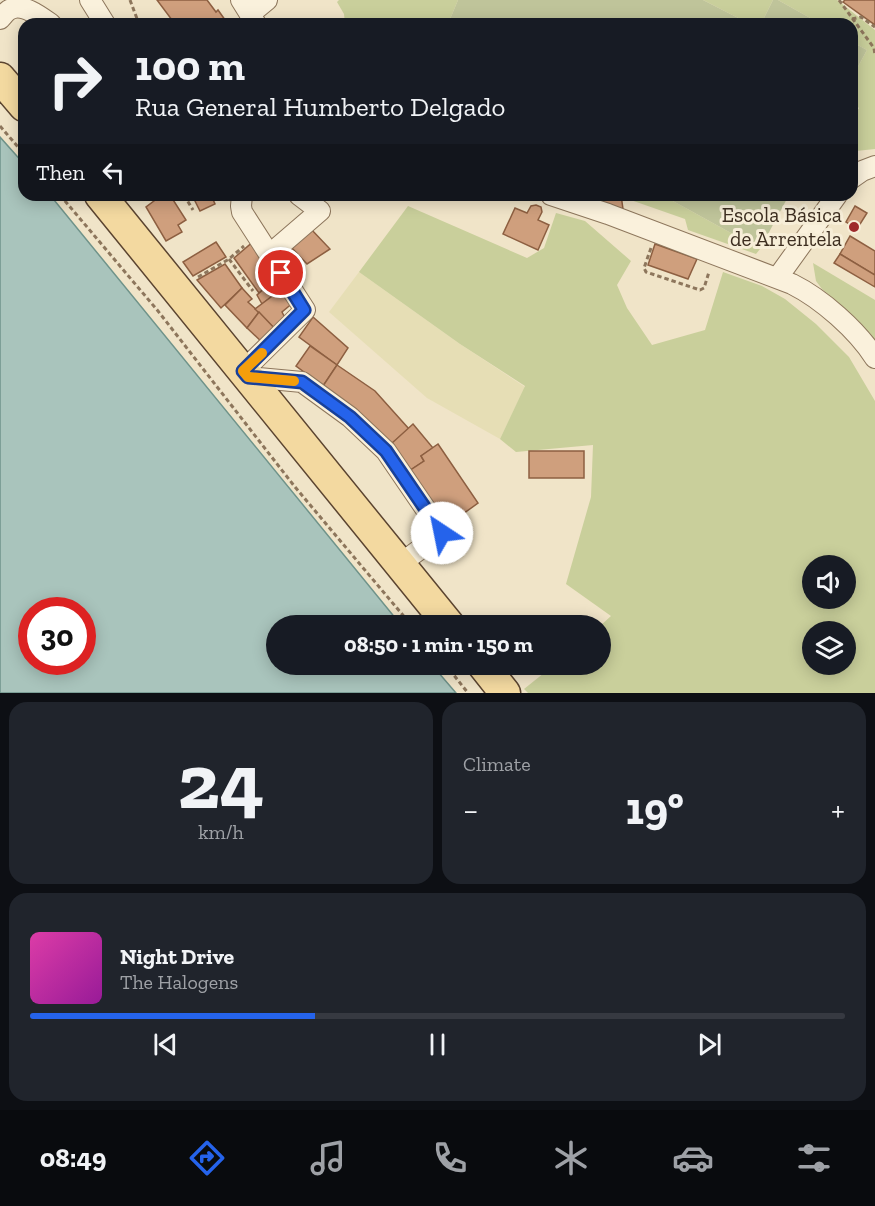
<!DOCTYPE html>
<html lang="en">
<head>
<meta charset="utf-8">
<style>
	body { margin:0; font-family:"Zilla Slab",serif; background:#20242c; color:#f1f3f6; height:100vh; display:flex; flex-direction:column; font-size:22px; white-space:nowrap }
	* { box-sizing:border-box; margin:0 }
	p { font-size:20px; color:#9ea1a6 }
	.icon { flex:none; width:33px; height:33px; fill:none; stroke:currentColor; stroke-width:2; stroke-linecap:round; stroke-linejoin:round }
	.map { position:relative; height:693px; overflow:hidden }
	.panel { display:flex; flex-direction:column; gap:9px; padding:9px; background:#0d0f14; flex:1 }
	.panel>* { flex:none }
	.guide { position:absolute; left:18px; top:18px; width:840px; height:183px; border-radius:18px; box-shadow:0 3px 15px #0003; background:#171b24; color:#f1f3f6; overflow:hidden }
	.buttons { position:absolute; left:802px; top:555px; display:grid; gap:12px }
	.buttons a { display:grid; place-items:center; width:54px; height:54px; border-radius:50%; background:#171b24; box-shadow:0 3px 15px #0003; font-size:30px }
	.speed { position:absolute; left:18px; top:597px; display:flex; gap:12px; font-size:30px; font-weight:700; text-align:center }
	.speed>* { display:grid; place-content:center; width:78px; height:78px; border-radius:50%; background:#171b24; box-shadow:0 3px 15px #0003; line-height:1 }
	.speed .limit { border:9px solid #d22; background:#fff; color:#111 }
	.pin { position:absolute; display:grid; place-items:center; width:51px; height:51px; color:#fff; margin:-26px; border:3px solid #fff; border-radius:50%; box-shadow:0 2px 6px #0007 }
	.me { position:absolute; width:66px; margin:-33px; rotate:326deg; stroke-linejoin:round; filter:drop-shadow(0 0 4px #0008) }
	.turn { display:flex; align-items:center; gap:21px; height:126px; padding:0 18px; font-size:27px }
	.turn .icon { width:78px; height:78px; stroke-width:2.5 }
	.turn b { display:block; font-size:42px; line-height:51px }
	.then { display:flex; align-items:center; height:57px; padding:0 18px; background:#0003; gap:12px; font-size:22px }
	.big { font-size:45px; font-weight:700; line-height:1.1 }
	.panel .tile { flex:1; display:flex; flex-direction:column; justify-content:center; gap:9px; min-width:0; padding:0 21px; border-radius:18px; background:#20242c }
	.panel .dial { align-items:center; gap:0 }
	.dial b { font-size:78px; line-height:1 }
	.song { display:flex; align-items:center; gap:18px }
	.cover { width:72px; height:72px; border-radius:9px; background:linear-gradient(135deg,hsl(320 70% 55%),hsl(300 70% 35%)) }
	.played { height:6px; border-radius:3px; background:linear-gradient(90deg,#2563eb 35%,#363941 35%) }
	.keys { display:flex; justify-content:space-around; direction:ltr }
	.heat { display:flex; justify-content:space-between; align-items:center; font-size:33px; direction:ltr }
	.panel .tiles { flex:1; display:grid; gap:9px; grid-template-columns:1fr 1fr }
	.tile:last-child { grid-column:span 2 }
	.trip { position:absolute; left:266px; top:615px; width:345px; height:60px; border-radius:30px; background:#171b24; box-shadow:0 3px 15px #0003; font-weight:700; line-height:60px; text-align:center }
	.dock { display:flex; height:96px; justify-content:space-around; align-items:center; background:#090b0e; color:#9ea1a6 }
	.dock .icon { width:42px; height:42px }
	.dock .current { color:#2563eb }
	.dock b { font-size:27px; color:#f1f3f6 }
	.map>svg:first-child { display:block }
	.farmland { fill:#e6deb5 }
	.green { fill:#c9cf9b; fill-rule:evenodd }
	.cemetery { fill:#bfc49a }
	.water { fill:#a9c4bc; stroke:#6f938a; stroke-width:1.5; fill-rule:evenodd }
	.building { fill:#cf9f7d; stroke:#8d5f41; stroke-width:1.5 }
	.lines { fill:none; stroke-linecap:round; stroke-linejoin:round }
	.street-casing { stroke:#8d765c; stroke-width:22 }
	.primary-casing { stroke:#5b4430; stroke-width:33 }
	.path { stroke:#8d765c; stroke-width:3; stroke-dasharray:4.5 3; stroke-linecap:butt }
	.street { stroke:#faf1dc; stroke-width:20 }
	.primary { stroke:#f3d9a0; stroke-width:30 }
	.route-casing { stroke:#184099; stroke-width:15 }
	.route { stroke:#2563eb; stroke-width:10 }
	.slow { stroke:#f59e0b; stroke-width:10 }
	.poi-dot { fill:#9e2a2b; stroke:#f7eed8; stroke-width:2 }
	.labels { text-anchor:middle; stroke-width:6; stroke-linejoin:round; paint-order:stroke }
	.poi-label { font-size:21px; fill:#3d2e20; stroke:#f7eed8; text-anchor:end }
</style>
</head>
<body>
<div class="map">
<svg width="875" height="693" viewBox="0 0 875 693">
	<rect width="100%" height="100%" fill="#f0e4c8"/>
	<!-- farmland -->
	<path class="farmland" d="M359 272 460 344 525 387 500 439 427 398 329 312Z"/>
	<!-- green -->
	<g class="green">
		<path d="M339 0H458L448 24H345L344 14 337 2Z"/>
		<path d="M703 0H773L761 24H750Z"/>
		<path d="M778 0H837L875 30V149L856 151 852 153V120L859 108 852 102V78L867 50 852 42V24H821Z"/>
		<path d="M624 195H662L760 249 756 254 688 230 685 219 625 198Z"/>
		<path d="M408 206 527 258 544 248 556 213 585 221 631 261 617 285 627 308 652 345 705 330 723 272 762 286 785 299 816 324 849 357 875 401V693H528L524 689 554 665 600 664V626L611 616 566 584 591 497 593 445 516 452 500 439 525 386 460 344 359 272ZM813 566H846V598H813ZM813 632H846V664H813Z"/>
		<path d="M813 263 875 300V341L858 321 822 289 816 281Z"/>
	</g>
	<!-- cemetery -->
	<g class="cemetery">
		<path d="M458 0H703L750 24H448Z"/>
		<path d="M773 0H778L821 24H761Z"/>
		<path d="M852 42 867 50 852 78Z"/>
		<path d="M662 195H789L760 249Z"/>
	</g>
	<!-- water -->
	<path class="water" d="M0 137 24 164V195H50L401 625 276 626V664L432 665 456 693H0ZM32 610H82V662H32Z"/>
	<!-- building -->
	<g class="building">
		<path d="M157 0H207L216 12 218 10 228 24H175Z"/>
		<path d="M845 0H875V25L843 2Z"/>
		<path d="M162 195H170L186 220 178 225 182 232 166 241 146 207Z"/>
		<path d="M192 195H211L215 204 200 211Z"/>
		<path d="M596 195H621L623 209 594 201Z"/>
		<path d="M536 205 541 207 542 212 538 220 549 225 538 250 503 234 515 208 527 213 531 206Z"/>
		<path d="M855 206 867 213 857 229 846 222Z"/>
		<path d="M310 228 330 249 307 264 289 245Z"/>
		<path d="M850 236 875 251V275L840 254Z"/>
		<path d="M254 241 275 279 259 293 234 258Z"/>
		<path d="M216 242 226 257 193 276 183 262Z"/>
		<path d="M655 244 697 259 688 279 648 265Z"/>
		<path d="M840 254 875 275V287L834 263Z"/>
		<path d="M225 264 242 288 221 308 197 280Z"/>
		<path d="M275 279 283 288 262 304 257 295Z"/>
		<path d="M242 288 252 299 248 302 259 312 247 328 225 305Z"/>
		<path d="M283 288 294 302 282 312 287 322 278 332 255 309Z"/>
		<path d="M259 312 278 332 264 344 247 328Z"/>
		<path d="M313 317 348 348 337 365 299 337Z"/>
		<path d="M310 346 337 365 323 386 296 366Z"/>
		<path d="M337 365 375 391 409 429 391 444 323 386Z"/>
		<path d="M413 424 433 448 421 456 424 461 409 471 391 444Z"/>
		<path d="M438 444 478 503 463 514 468 521 450 533 409 471 424 461 421 456Z"/>
		<rect x="529" y="451" width="55" height="27"/>
	</g>
	<g class="lines">
		<defs>
			<g id="street">
				<path d="M90 0 105 24"/>
				<path d="M241 0 256 24"/>
				<path d="M250 14 267 0"/>
				<path d="M0 19C3 16 7 10 11 9 23 3 41 17 51 24"/>
				<path d="M852 178 862 171 875 166"/>
				<path d="M242 195 241 206 242 212 305 310 243 371"/>
				<path d="M551 195 608 214 792 284C822 299 857 330 875 358"/>
				<path d="M270 254 320 211 299 195"/>
				<path d="M778 277 837 195"/>
				<path d="M248 377 302 382 350 417 386 451 442 533 400 564"/>
			</g>
			<g id="primary">
				<path d="M0 78 24 106"/>
				<path d="M100 195 450 626"/>
				<path d="M482 664 505 693"/>
			</g>
		</defs>
		<!-- street casing -->
		<use href="#street" class="street-casing"/>
		<!-- primary casing -->
		<use href="#primary" class="primary-casing"/>
		<!-- path -->
		<g class="path">
			<path d="M130 0 139 24"/>
			<path d="M839 0 874 48 875 55"/>
			<path d="M852 19 861 17 875 27"/>
			<path d="M0 126 24 154"/>
			<path d="M60 195 158 311 295 487 412 626"/>
			<path d="M184 195 193 210"/>
			<path d="M651 248 644 268 646 272 700 290 704 288 709 272"/>
			<path d="M229 259 253 291"/>
			<path d="M198 277 229 259 244 246"/>
			<path d="M445 664 468 693"/>
		</g>
		<!-- street -->
		<use href="#street" class="street"/>
		<!-- primary -->
		<use href="#primary" class="primary"/>
	</g>
	<g class="lines">
		<defs>
			<path id="route" d="M281 273 304 310 243 371 248 377 302 382 350 417 386 451 442 533"/>
		</defs>
		<!-- route casing -->
		<use href="#route" class="route-casing"/>
		<!-- route -->
		<use href="#route" class="route"/>
		<!-- slow -->
		<path class="slow" d="M262 353 243 371 248 377 294 381"/>
	</g>
	<!-- markers -->
	<circle class="poi-dot" cx="854" cy="227" r="6"/>
	<g class="labels">
		<!-- poi labels -->
		<g class="poi-label">
			<text x="842" y="222">Escola Básica<tspan x="842" dy="24">de Arrentela</tspan></text>
		</g>
	</g>
</svg>
<div class="buttons">
<a><svg class="icon" aria-label="sound" viewBox="0 0 24 24"><path d="M4 9h4l5-4v14l-5-4H4zM17 9q2 3 0 6"/></svg></a>
<a><svg class="icon" aria-label="layers" viewBox="0 0 24 24"><path d="M12 4l9 5-9 5-9-5zM3 14l9 5 9-5"/></svg></a>
</div>
<div class="speed"><div class="limit">30</div></div>
<div class="pin" style="left:281px;top:273px;background:#d93025"><svg class="icon" aria-label="arrive" viewBox="0 0 24 24"><path d="M6 21V4h12l-3 4 3 4H6"/></svg></div>
<svg class="me" style="left:442px;top:533px" viewBox="-20 -20 40 40"><circle r="19" fill="#fff"/><path d="M0-13L10 11 0 6-10 11z" fill="#2563eb"/></svg>
<div class="trip">08:50 · 1 min · 150 m</div>
<div class="guide">
<div class="turn"><svg class="icon" aria-label="right" viewBox="0 0 24 24"><path d="M7 20v-9h11M14 6l5 5-5 5"/></svg><div><b>100 m</b>Rua General Humberto Delgado</div></div>
<div class="then">Then<svg class="icon" aria-label="left" viewBox="0 0 24 24"><path d="M17 20v-9H6M10 6l-5 5 5 5"/></svg></div>
</div>
</div>
<section class="panel">
<div class="tiles">
<div class="tile dial"><b>24</b><p>km/h</p></div>
<div class="tile"><p>Climate</p>
<div class="heat"><a>−</a><b class="big">19°</b><a>+</a></div>
</div>
<div class="tile">
<div class="song"><i class="cover"></i><div><b>Night Drive</b><p>The Halogens</p></div></div>
<div class="played"></div>
<div class="keys"><svg class="icon" aria-label="previous" viewBox="0 0 24 24"><path d="M18 5L8 12l10 7zM5 5v14"/></svg><svg class="icon" aria-label="pause" viewBox="0 0 24 24"><path d="M8 5v14M16 5v14"/></svg><svg class="icon" aria-label="next" viewBox="0 0 24 24"><path d="M6 5l10 7-10 7zM19 5v14"/></svg></div>
</div>
</div>
</section>
<nav class="dock">
<b>08:49</b>
<svg class="icon current" aria-label="directions" viewBox="0 0 24 24"><path d="M12 3l9 9-9 9-9-9zM9 14v-3h6M13 9l2 2-2 2"/></svg>
<svg class="icon" aria-label="music" viewBox="0 0 24 24"><path d="M9 18V5l10-2v13"/><circle cx="6" cy="18" r="3"/><circle cx="16" cy="16" r="3"/></svg>
<svg class="icon" aria-label="phone" viewBox="0 0 24 24"><path d="M5 4h4l2 5-3 2q2 4 5 5l2-3 5 2v4C11 20 4 13 5 4z"/></svg>
<svg class="icon" aria-label="climate" viewBox="0 0 24 24"><path d="M12 3v18M4 7l16 10M4 17L20 7"/></svg>
<svg class="icon" aria-label="car" viewBox="0 0 24 24"><path d="M5 17H2v-5l4-1 3-4h7l3 4 3 1v5h-3M9 17h6M6 11h13"/><circle cx="7" cy="17" r="2"/><circle cx="17" cy="17" r="2"/></svg>
<svg class="icon" aria-label="filters" viewBox="0 0 24 24"><path d="M4 7h16M4 17h16"/><circle cx="9" cy="7" r="2"/><circle cx="15" cy="17" r="2"/></svg>
</nav>
</body>
</html>
